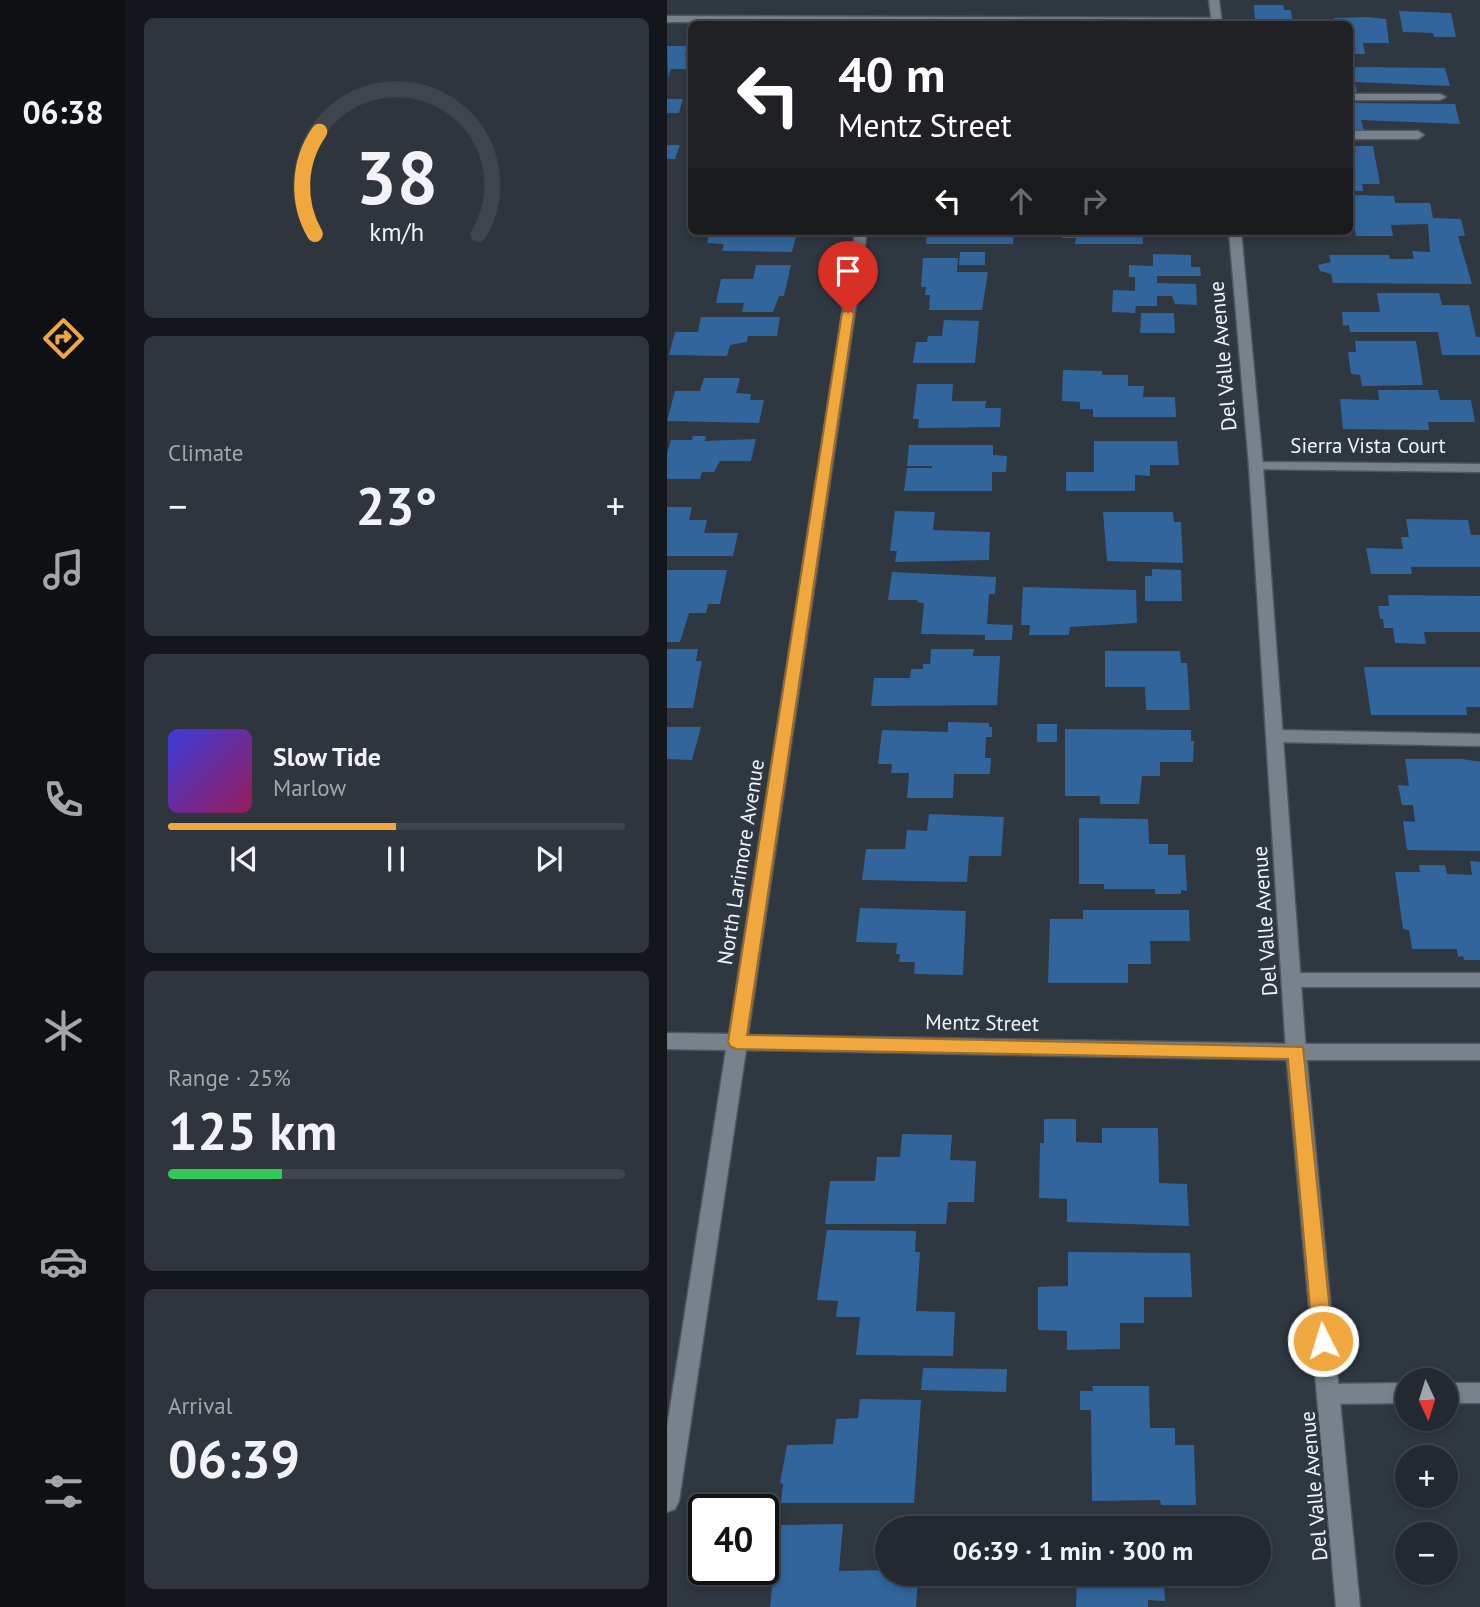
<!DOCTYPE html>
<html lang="en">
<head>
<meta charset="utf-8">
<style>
	body { margin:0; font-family:"PT Sans",sans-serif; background:#2f353d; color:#f1f3f6; height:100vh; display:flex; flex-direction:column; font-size:26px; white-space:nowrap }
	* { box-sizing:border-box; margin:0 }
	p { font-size:23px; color:#a3a6ab }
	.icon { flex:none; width:38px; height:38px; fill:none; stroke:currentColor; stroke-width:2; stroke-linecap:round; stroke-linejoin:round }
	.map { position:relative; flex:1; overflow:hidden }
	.side { display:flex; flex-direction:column; gap:18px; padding:18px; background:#13171b; width:541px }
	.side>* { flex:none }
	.top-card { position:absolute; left:21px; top:21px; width:665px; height:214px; border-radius:10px; box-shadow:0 4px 10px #0003,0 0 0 2px #40454d; background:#202124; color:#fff; overflow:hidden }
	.needle { width:46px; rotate:176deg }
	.tools { position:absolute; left:728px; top:1368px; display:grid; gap:14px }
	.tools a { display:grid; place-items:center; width:63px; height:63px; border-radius:50%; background:#232931; box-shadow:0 4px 10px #0003,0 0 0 2px #40454d; font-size:35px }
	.speed { position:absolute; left:21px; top:1494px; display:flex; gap:14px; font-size:35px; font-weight:700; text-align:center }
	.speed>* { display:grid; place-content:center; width:91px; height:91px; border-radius:50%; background:#232931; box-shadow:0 4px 10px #0003,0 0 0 2px #40454d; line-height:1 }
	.speed .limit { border:4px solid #111; border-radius:10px; background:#fff; color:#111 }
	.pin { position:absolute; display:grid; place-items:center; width:60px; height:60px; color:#fff; margin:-72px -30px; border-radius:50% 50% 50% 0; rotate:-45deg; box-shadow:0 0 7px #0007 }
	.pin .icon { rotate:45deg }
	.me { position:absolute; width:77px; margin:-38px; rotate:355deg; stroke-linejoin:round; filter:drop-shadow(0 0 5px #0008) }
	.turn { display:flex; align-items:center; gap:24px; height:147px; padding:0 35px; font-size:32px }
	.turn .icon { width:91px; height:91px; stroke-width:2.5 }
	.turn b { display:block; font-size:49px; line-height:60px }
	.lanes { display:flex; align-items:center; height:66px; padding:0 35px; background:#0003; justify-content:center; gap:35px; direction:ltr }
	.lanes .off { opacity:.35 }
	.big { font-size:52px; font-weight:700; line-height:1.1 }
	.side .widget { flex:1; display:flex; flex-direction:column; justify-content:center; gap:10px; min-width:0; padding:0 24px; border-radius:10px; background:#2f353d }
	.side .dial { align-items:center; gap:0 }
	.dial svg { height:182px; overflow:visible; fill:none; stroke:#40454d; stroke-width:7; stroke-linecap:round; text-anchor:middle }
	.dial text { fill:#f1f3f6; stroke:none }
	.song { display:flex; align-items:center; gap:21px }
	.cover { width:84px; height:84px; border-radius:10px; background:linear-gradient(135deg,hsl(240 70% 55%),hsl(330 70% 35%)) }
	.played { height:7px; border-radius:4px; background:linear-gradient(90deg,#efa73e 50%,#40454d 50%) }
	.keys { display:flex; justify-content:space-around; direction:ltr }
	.heat { display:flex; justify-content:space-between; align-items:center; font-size:38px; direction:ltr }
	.charge { height:10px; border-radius:5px; background:linear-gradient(90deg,#34c759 25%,#40454d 0) }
	.trip { position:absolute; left:208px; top:1516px; width:396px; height:70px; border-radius:35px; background:#232931; box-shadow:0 4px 10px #0003,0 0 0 2px #40454d; font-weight:700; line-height:70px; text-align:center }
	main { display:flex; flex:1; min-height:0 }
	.tab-bar { display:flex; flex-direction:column; width:126px; justify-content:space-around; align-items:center; background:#0e1014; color:#a3a6ab }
	.tab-bar .icon { width:49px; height:49px }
	.tab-bar .on { color:#efa73e }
	.tab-bar b { font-size:32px; color:#f1f3f6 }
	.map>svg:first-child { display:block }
	.building { fill:#32659c }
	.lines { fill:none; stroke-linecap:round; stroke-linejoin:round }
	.service-casing { stroke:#4f575e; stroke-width:3 }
	.minor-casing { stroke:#4f575e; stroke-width:3 }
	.tertiary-casing { stroke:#4f575e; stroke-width:3 }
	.service { fill:#78828c; fill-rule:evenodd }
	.minor { fill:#78828c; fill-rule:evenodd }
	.tertiary { fill:#78828c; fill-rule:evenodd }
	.route { fill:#efa73e; stroke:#9b6d28; stroke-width:2 }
	.labels { text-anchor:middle; stroke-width:7; stroke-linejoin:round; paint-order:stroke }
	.street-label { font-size:21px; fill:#f0f5fb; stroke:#2f3741 }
</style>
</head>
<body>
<main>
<nav class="tab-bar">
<b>06:38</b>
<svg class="icon on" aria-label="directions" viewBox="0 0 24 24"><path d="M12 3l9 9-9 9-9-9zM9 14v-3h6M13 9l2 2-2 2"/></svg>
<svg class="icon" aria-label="music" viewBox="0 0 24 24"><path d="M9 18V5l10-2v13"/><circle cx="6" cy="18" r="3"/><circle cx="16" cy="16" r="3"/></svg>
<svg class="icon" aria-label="phone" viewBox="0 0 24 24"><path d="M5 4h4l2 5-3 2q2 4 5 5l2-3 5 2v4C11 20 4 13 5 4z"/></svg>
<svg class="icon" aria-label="climate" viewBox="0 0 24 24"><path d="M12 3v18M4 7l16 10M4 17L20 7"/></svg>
<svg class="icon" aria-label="car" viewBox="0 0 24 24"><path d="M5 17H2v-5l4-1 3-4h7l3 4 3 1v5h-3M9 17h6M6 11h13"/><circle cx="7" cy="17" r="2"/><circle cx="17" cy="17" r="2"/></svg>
<svg class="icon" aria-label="filters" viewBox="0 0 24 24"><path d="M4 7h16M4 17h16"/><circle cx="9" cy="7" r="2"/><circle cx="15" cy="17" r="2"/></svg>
</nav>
<section class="side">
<div class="widget dial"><svg viewBox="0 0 100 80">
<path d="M14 69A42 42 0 1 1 86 69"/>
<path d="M14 69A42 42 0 0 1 16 24" stroke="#efa73e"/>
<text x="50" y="56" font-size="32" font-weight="700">38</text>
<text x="50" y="72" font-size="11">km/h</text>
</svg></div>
<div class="widget"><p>Climate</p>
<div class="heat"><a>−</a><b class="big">23°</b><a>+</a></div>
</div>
<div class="widget">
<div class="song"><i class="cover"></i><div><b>Slow Tide</b><p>Marlow</p></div></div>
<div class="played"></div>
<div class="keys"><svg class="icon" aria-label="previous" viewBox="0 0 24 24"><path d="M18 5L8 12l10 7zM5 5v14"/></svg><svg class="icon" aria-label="pause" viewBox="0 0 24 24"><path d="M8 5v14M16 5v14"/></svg><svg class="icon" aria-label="next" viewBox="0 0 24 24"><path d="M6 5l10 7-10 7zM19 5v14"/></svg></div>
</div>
<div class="widget"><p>Range · 25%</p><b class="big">125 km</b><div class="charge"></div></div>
<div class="widget"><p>Arrival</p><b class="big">06:39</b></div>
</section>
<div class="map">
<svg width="814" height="1607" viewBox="0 0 814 1607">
	<rect width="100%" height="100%" fill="#2f3741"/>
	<!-- building -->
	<g class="building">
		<path d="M587 5H616L617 10H624L625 19H653L654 24H596L595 20H588Z"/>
		<path d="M732 11 784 13 789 37H767L766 33 736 32Z"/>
		<path d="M701 17 719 19 722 43H696L698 54H682V24H668L667 18Z"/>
		<path d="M0 46H21L18 55H23L19 69H4L1 78Z"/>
		<path d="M682 67 778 68 783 86 688 82 690 92H682Z"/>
		<path d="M0 99H16L12 113H0Z"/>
		<path d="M682 103 788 104 793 124 694 120 697 131H682Z"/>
		<path d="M0 145H13L8 159H0Z"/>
		<path d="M682 146H706L713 184H695L696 191H682Z"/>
		<path d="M682 195 727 196 728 203H763L766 218 794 219 798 236H791L805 284 666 283 664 274 653 271 651 265 664 262 662 255H722L723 259H747L745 251 763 252 761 224 724 225 726 236H689L687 225H682Z"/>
		<path d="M43 231H102L101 236H129L125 252 55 251 57 244 40 243Z"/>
		<path d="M260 231H347L346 244H259Z"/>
		<path d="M396 231H475L476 244H408L409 238H395Z"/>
		<path d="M293 252H318V265H292Z"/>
		<path d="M486 254 524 255V267H533L534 276H490V283L529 284 530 305 508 304 505 296H490V306H469L468 313 445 312 446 290 468 291V277H462V265L486 266Z"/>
		<path d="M256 258H291L290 272H321L315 310H262L263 295H258L259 287H254Z"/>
		<path d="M89 265H124L117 296H112L106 312H75L77 303H49L54 279H86Z"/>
		<path d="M710 293H772L775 305H802L809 337H813L814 355H775L771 332H683L682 325 676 326 675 312H713Z"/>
		<path d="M474 313H507L508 333H473Z"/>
		<path d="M34 317H113L110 336H81L80 342 63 345 60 356 2 355 8 332H31Z"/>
		<path d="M277 320 312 321 308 363H246L249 342H260L261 336H275Z"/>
		<path d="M688 341H749L756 385 695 386 693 375 684 374 681 352H689Z"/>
		<path d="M396 370 435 371V375H461V386H477L476 397H508L509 417H426V409H413V402L395 401Z"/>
		<path d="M37 378H73L69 393 84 394 83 400H97L92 423 0 421 8 391H33Z"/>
		<path d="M250 384H286L285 401H319L318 408H334L333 427 251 428 252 419H246Z"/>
		<path d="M711 390H771L773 400H804L808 422H761L762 430 676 429 673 399 712 400Z"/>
		<path d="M26 436H39L38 441 89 439 84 461H53L47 472H35L33 479H0V454L4 440H25Z"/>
		<path d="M427 441H510L512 465H483V476L468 475V491H399V472H427Z"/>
		<path d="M242 445H326V455L340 456 339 472H325V491H237L240 468H265V466H240Z"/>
		<path d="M0 507H25L22 520H40L37 533H71L66 556H0Z"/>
		<path d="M228 511 268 512 266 530 323 532 322 560 228 562 230 551H223Z"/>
		<path d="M436 512H506L507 522H514L516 563 440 561Z"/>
		<path d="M739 519 801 520 804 535H814V567H744L745 574H704L699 548 736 549 734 537H742Z"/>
		<path d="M485 569 514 570 515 601H478V576H485Z"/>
		<path d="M0 570H60L53 604H41L39 613H22L13 642H0Z"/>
		<path d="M225 572 329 577 328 594H322L320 624 346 625 345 640H318V635L254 634 257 603 250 602 251 600H221Z"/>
		<path d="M356 587 469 590 470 623 403 627 402 635H362L363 625H354Z"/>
		<path d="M721 595 814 596V632H757L759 644 728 643 726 628H717L716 619H713L711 606H722Z"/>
		<path d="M0 649H31L29 661H35L26 708H0Z"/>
		<path d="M264 649H307L306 656H333L330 705 204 706 207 678H243L244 669H256V664H263Z"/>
		<path d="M438 651H513L514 663H520L523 710H479L478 687H438Z"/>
		<path d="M697 667H814V707H799L800 715H704Z"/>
		<path d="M281 722 322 723V727H325V737H319L318 758H324L323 774H287L286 798H240L242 773H224L225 764H211L215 730 281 732Z"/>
		<rect x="370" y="724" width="20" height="18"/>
		<path d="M0 727H34L25 760 0 759Z"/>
		<path d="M398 729 524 730V741H527L526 762H493V776H475L472 804H433V796H398Z"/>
		<path d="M738 759H795L814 762V851L740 850 736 821 748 822 746 805H735L731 785 742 786Z"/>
		<path d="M262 814 337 817 334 856H302L300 882 195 880 199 849H238L240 830 260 831Z"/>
		<path d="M412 818 481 819 482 844H501V855H518L520 891 514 890V894H488V889H437V884H412Z"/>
		<path d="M803 861 814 862V960H797L796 956 791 957 790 949H745L742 930 736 929 728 872H753L752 865H778L780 874 805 875Z"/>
		<path d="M193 908 299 911 296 975 247 974 248 962H232L233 954H229L230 943 189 942Z"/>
		<path d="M416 910H522L523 941H483L484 964H461V983H381L383 919H416Z"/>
		<path d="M377 1119H409V1142L435 1143V1128H491L492 1183 520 1184 522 1226 400 1222V1199L372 1198 373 1143H377Z"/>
		<path d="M235 1134 285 1135 283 1160 309 1161 307 1202H281L279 1224H158L163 1181H208L210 1157H233Z"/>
		<path d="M160 1230 249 1231 248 1252H253L249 1311 288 1312 286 1356 189 1355 193 1317H169L171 1301 150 1300Z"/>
		<path d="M401 1252 523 1253 525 1297H477V1323H453V1349L400 1350V1331L371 1330V1287L401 1286Z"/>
		<path d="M256 1368 340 1369 339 1392 254 1390Z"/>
		<path d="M425 1386H482L483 1428H508V1445H527L529 1505H494L493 1500 425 1501 424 1410H413V1391H426Z"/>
		<path d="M193 1399 254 1400 247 1503H114L116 1484 113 1483 120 1445 166 1444 169 1419 191 1418Z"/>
		<path d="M410 1523 548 1524V1528H410Z"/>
		<path d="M176 1524 172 1571 220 1570V1573H229V1577L251 1576 249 1607H103L111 1525Z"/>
		<path d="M410 1573H550V1582L497 1581 498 1601 481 1600V1607H409Z"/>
	</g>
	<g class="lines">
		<defs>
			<g id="service">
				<path d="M682 94H773L779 97 773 100H682Z"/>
				<path d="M682 131H751L757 135 751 139H682Z"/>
				<path d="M608 730 814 734V746L608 742 600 736Z"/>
				<path d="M625 973H814V987H625L618 985 616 980 618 975Z"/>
				<path d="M629 1044H814V1060H629L622 1058 619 1052 622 1046Z"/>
				<path d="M740 1383V1403L661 1404 653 1401 650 1394 653 1387 661 1384Z"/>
				<rect x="779" y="1383" width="35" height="20"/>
			</g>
			<g id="minor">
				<path d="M0 16 550 18 555 21 550 24 0 22Z"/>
				<path d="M188 231H200L81 1035 629 1044 636 1046 639 1052 636 1058 629 1060 79 1050 12 1501 8 1509 0 1512V1427L59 1050 0 1049V1033L62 1034Z"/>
				<path d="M589 462 814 464V472L584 469 582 466Z"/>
			</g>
			<g id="tertiary">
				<path d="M542 0H552L555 24H545Z"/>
				<path d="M562 231H574L596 466 639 1052 693 1607H669L619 1052 582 466Z"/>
			</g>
		</defs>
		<!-- service casing -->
		<use href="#service" class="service-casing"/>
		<!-- minor casing -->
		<use href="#minor" class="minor-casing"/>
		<!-- tertiary casing -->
		<use href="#tertiary" class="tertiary-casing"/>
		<!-- service -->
		<use href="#service" class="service"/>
		<!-- minor -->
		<use href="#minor" class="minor"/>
		<!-- tertiary -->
		<use href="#tertiary" class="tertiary"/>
	</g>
	<!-- route -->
	<path class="route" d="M181 309 187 313 80 1035 636 1047 666 1341 664 1347 656 1350 649 1347 646 1341 621 1059 70 1049 64 1047 61 1042 175 313Z"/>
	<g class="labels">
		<!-- street labels -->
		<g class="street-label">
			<text transform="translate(556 356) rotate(-95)" y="7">Del Valle Avenue</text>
			<text x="701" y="453">Sierra Vista Court</text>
			<text transform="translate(74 862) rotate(-81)" y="7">North Larimore Avenue</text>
			<text transform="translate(598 921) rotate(-94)" y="7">Del Valle Avenue</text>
			<text transform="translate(315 1023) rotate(1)" y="7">Mentz Street</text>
			<text transform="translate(647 1486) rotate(-95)" y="7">Del Valle Avenue</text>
		</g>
	</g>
</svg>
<div class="tools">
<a><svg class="needle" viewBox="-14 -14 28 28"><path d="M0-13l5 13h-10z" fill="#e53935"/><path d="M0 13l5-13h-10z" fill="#a3a6ab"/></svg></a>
<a>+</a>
<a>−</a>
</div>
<div class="speed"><div class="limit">40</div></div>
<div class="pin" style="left:181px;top:313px;background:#d93025"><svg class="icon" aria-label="arrive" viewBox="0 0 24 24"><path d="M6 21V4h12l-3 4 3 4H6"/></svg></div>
<svg class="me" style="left:656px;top:1341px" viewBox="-20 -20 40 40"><circle r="17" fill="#efa73e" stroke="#fff" stroke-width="3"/><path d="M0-11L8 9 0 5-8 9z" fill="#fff"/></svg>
<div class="trip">06:39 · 1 min · 300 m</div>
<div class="top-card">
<div class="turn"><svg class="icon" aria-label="left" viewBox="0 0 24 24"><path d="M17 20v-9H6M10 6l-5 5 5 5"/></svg><div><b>40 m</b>Mentz Street</div></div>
<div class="lanes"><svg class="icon" aria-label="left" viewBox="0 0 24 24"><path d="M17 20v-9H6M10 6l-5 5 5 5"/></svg><svg class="icon off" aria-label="ahead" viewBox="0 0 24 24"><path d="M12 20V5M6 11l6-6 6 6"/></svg><svg class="icon off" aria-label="right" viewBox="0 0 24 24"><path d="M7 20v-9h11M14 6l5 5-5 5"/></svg></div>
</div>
</div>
</main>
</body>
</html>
